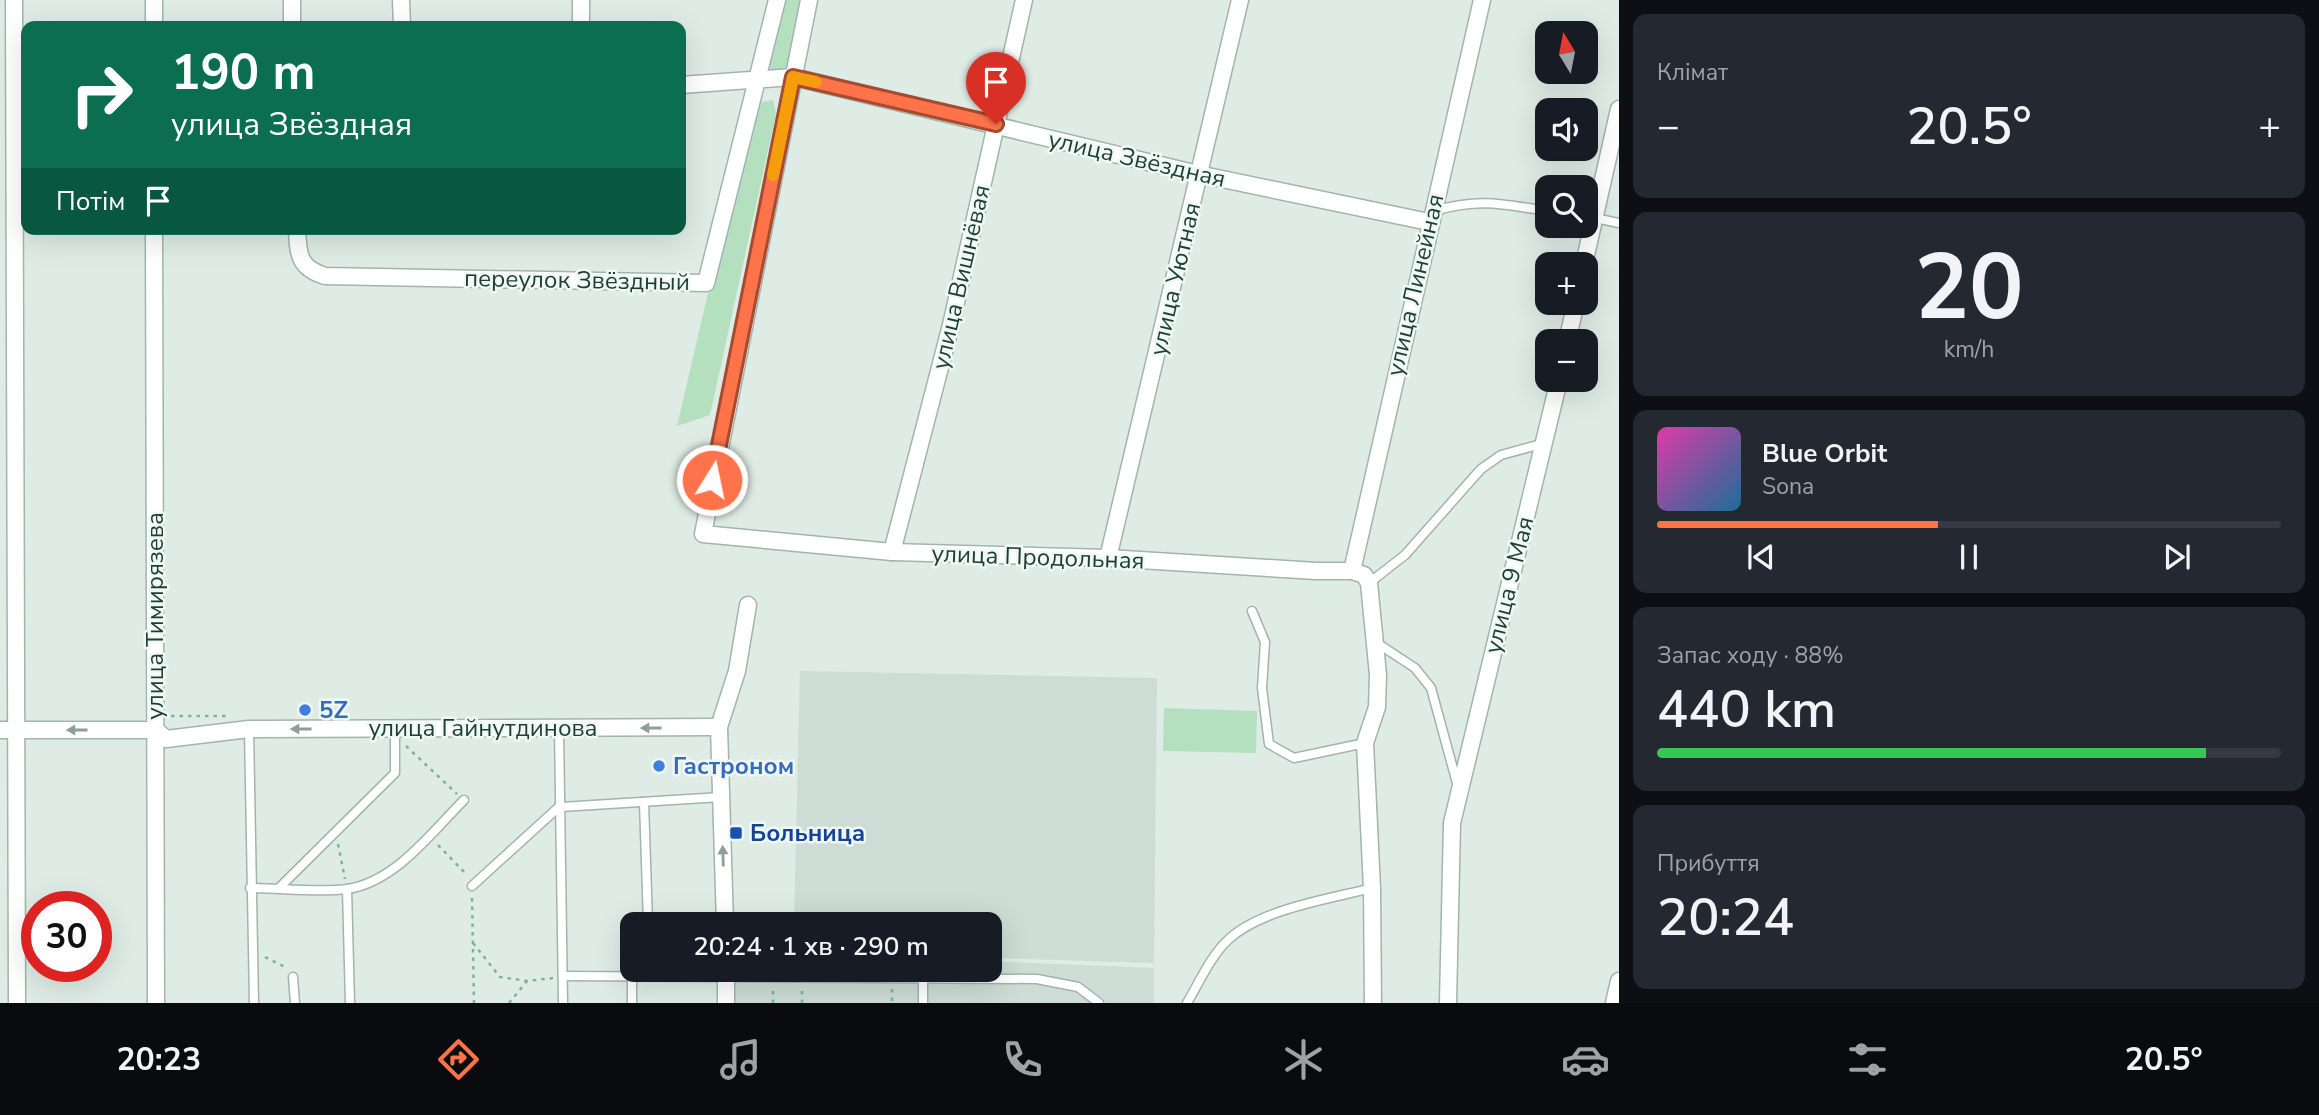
<!DOCTYPE html>
<html lang="uk">
<head>
<meta charset="utf-8">
<style>
	body { margin:0; font-family:"Nunito Sans",sans-serif; background:#242831; color:#f1f3f6; height:100vh; display:flex; flex-direction:column; font-size:26px; white-space:nowrap }
	* { box-sizing:border-box; margin:0 }
	p { font-size:23px; color:#9ea1a6 }
	.icon { flex:none; width:38px; height:38px; fill:none; stroke:currentColor; stroke-width:2; stroke-linecap:round; stroke-linejoin:round }
	.map { position:relative; flex:1; overflow:hidden }
	.sheet { display:flex; flex-direction:column; gap:14px; padding:14px; background:#0d0f14; width:700px }
	.sheet>* { flex:none }
	.banner { position:absolute; left:21px; top:21px; width:665px; height:214px; border-radius:14px; box-shadow:0 7px 28px #0002; background:#0b6e4f; color:#fff; overflow:hidden }
	.needle { width:46px; rotate:350deg }
	.buttons { position:absolute; left:1535px; top:21px; display:grid; gap:14px }
	.buttons a { display:grid; place-items:center; width:63px; height:63px; border-radius:14px; background:#171b24; box-shadow:0 7px 28px #0002; font-size:35px }
	.speed { position:absolute; left:21px; top:891px; display:flex; gap:14px; font-size:35px; font-weight:700; text-align:center }
	.speed>* { display:grid; place-content:center; width:91px; height:91px; border-radius:50%; background:#171b24; box-shadow:0 7px 28px #0002; line-height:1 }
	.speed .limit { border:10px solid #d22; background:#fff; color:#111 }
	.pin { position:absolute; display:grid; place-items:center; width:60px; height:60px; color:#fff; margin:-72px -30px; border-radius:50% 50% 50% 0; rotate:-45deg; box-shadow:0 0 7px #0007 }
	.pin .icon { rotate:45deg }
	.me { position:absolute; width:77px; margin:-38px; rotate:10deg; stroke-linejoin:round; filter:drop-shadow(0 0 5px #0008) }
	.turn { display:flex; align-items:center; gap:24px; height:147px; padding:0 35px; font-size:32px }
	.turn .icon { width:91px; height:91px; stroke-width:2.5 }
	.turn b { display:block; font-size:49px; line-height:60px }
	.then { display:flex; align-items:center; height:66px; padding:0 35px; background:#0003; gap:14px; font-size:26px }
	.big { font-size:52px; font-weight:600; line-height:1.1 }
	.sheet .widget { flex:1; display:flex; flex-direction:column; justify-content:center; gap:10px; min-width:0; padding:0 24px; border-radius:14px; background:#242831 }
	.sheet .dial { align-items:center; gap:0 }
	.dial b { font-size:91px; line-height:1 }
	.song { display:flex; align-items:center; gap:21px }
	.cover { width:84px; height:84px; border-radius:10px; background:linear-gradient(135deg,hsl(320 70% 55%),hsl(200 70% 35%)) }
	.played { height:7px; border-radius:4px; background:linear-gradient(90deg,#ff734a 45%,#363941 45%) }
	.keys { display:flex; justify-content:space-around; direction:ltr }
	.heat { display:flex; justify-content:space-between; align-items:center; font-size:38px; direction:ltr }
	.charge { height:10px; border-radius:5px; background:linear-gradient(90deg,#34c759 88%,#363941 0) }
	.trip { position:absolute; left:620px; top:912px; width:382px; height:70px; border-radius:14px; background:#171b24; box-shadow:0 7px 28px #0002; font-weight:600; line-height:70px; text-align:center }
	.tabs { display:flex; height:112px; justify-content:space-around; align-items:center; background:#090b0e; color:#9ea1a6 }
	.tabs .icon { width:49px; height:49px }
	.tabs .selected { color:#ff734a }
	.tabs b { font-size:32px; color:#f1f3f6 }
	main { display:flex; flex:1; min-height:0 }
	.map>svg:first-child { display:block }
	.built { fill:#cddcd5 }
	.green { fill:#b5e0bf }
	.lines { fill:none; stroke-linecap:round; stroke-linejoin:round }
	.service-casing { stroke:#a1b4ad; stroke-width:11 }
	.minor-casing { stroke:#a1b4ad; stroke-width:19 }
	.path { stroke:#7bb3a1; stroke-width:2.5; stroke-dasharray:3.5 5; stroke-linecap:butt }
	.service { stroke:#fff; stroke-width:8 }
	.minor { stroke:#fff; stroke-width:16 }
	.oneway { fill:#8e9e9a }
	.route-casing { stroke:#a64b30; stroke-width:18 }
	.route { stroke:#ff734a; stroke-width:12 }
	.slow { stroke:#f59e0b; stroke-width:12 }
	.shop-dot { fill:#3f7fe0; stroke:#eff8f4; stroke-width:2.5 }
	.transit-dot { fill:#1a4fb4; stroke:#eff8f4; stroke-width:2.5 }
	.labels { text-anchor:middle; stroke-width:5; stroke-linejoin:round; paint-order:stroke }
	.street-label { font-size:24px; fill:#1e3e34; stroke:#eff8f4 }
	.shop-label { font-size:24px; font-weight:bold; fill:#366cbe; stroke:#eff8f4; text-anchor:start }
	.transit-label { font-size:24px; font-weight:bold; fill:#164399; stroke:#eff8f4; text-anchor:start }
</style>
</head>
<body>
<main>
<div class="map">
<svg width="1619" height="1003" viewBox="0 0 1619 1003">
	<rect width="100%" height="100%" fill="#dfece6"/>
	<!-- built -->
	<g class="built">
		<path d="M800 671 1157 678 1154 963 989 958V924H794Z"/>
		<path d="M989 961 1154 968V1003H733V970H989Z"/>
	</g>
	<!-- green -->
	<g class="green">
		<path d="M782 0H801L787 67 773 73 768 63Z"/>
		<path d="M773 100 776 114 710 415 677 426 752 104Z"/>
		<path d="M1164 708 1257 711 1256 753 1163 751Z"/>
	</g>
	<g class="lines">
		<defs>
			<g id="service">
				<path d="M1434 211C1479 198 1502 204 1547 211"/>
				<path d="M1586 216 1619 223"/>
				<path d="M1369 583 1405 555 1481 469 1501 455 1545 443"/>
				<path d="M1252 611 1265 642 1262 688 1269 744 1294 758 1365 743"/>
				<path d="M1377 643 1415 668 1431 688 1458 787"/>
				<path d="M559 728 563 1003"/>
				<path d="M249 729 254 1003"/>
				<path d="M644 802 648 923H725"/>
				<path d="M561 807 721 797"/>
				<path d="M472 886 561 805"/>
				<path d="M250 888C281 888 317 893 348 889 396 881 431 833 464 800"/>
				<path d="M279 888 395 773V729"/>
				<path d="M347 889 350 1003"/>
				<path d="M564 976 1037 979 1078 987 1099 1003"/>
				<path d="M632 976V1003"/>
				<path d="M923 976V1003"/>
				<path d="M293 977 295 1003"/>
				<path d="M1187 1003C1199 983 1211 955 1229 939 1261 909 1330 899 1372 888"/>
			</g>
			<g id="minor">
				<path d="M14 0 17 1003"/>
				<path d="M401 0 402 26"/>
				<path d="M809 0 703 534 892 552 1108 558 1316 571H1352L1364 575 1369 583 1378 675 1377 707 1365 743 1372 888 1373 1003"/>
				<path d="M154 26V0"/>
				<path d="M292 26V0"/>
				<path d="M581 26V0"/>
				<path d="M681 85 793 77 1198 174 1429 222"/>
				<path d="M154 229 156 1003"/>
				<path d="M297 229C298 255 299 268 325 276L706 283 777 0"/>
				<path d="M1584 264 1619 109"/>
				<path d="M1567 341 1576 303"/>
				<path d="M892 552 951 325 1024 0"/>
				<path d="M1108 558 1240 0"/>
				<path d="M1352 571 1482 0"/>
				<path d="M0 730H156L166 739 249 729 719 727"/>
				<path d="M725 924 719 727 737 671 748 605"/>
				<path d="M726 970V1003"/>
				<path d="M1448 1003 1452 823 1559 380"/>
				<path d="M1614 1003 1619 981"/>
			</g>
		</defs>
		<!-- service casing -->
		<use href="#service" class="service-casing"/>
		<!-- minor casing -->
		<use href="#minor" class="minor-casing"/>
		<!-- path -->
		<g class="path">
			<path d="M171 716H228"/>
			<path d="M406 746 457 794"/>
			<path d="M338 844 345 879"/>
			<path d="M438 845 467 875"/>
			<path d="M472 898 474 1003"/>
			<path d="M473 943 500 977 527 981 553 978"/>
			<path d="M265 957 287 968"/>
			<path d="M892 989V1003"/>
			<path d="M509 1003 527 981"/>
			<path d="M773 1003V989"/>
			<path d="M802 1003V989"/>
		</g>
		<!-- service -->
		<use href="#service" class="service"/>
		<!-- minor -->
		<use href="#minor" class="minor"/>
	</g>
	<!-- one-way arrows -->
	<defs><path id="oneway-solid" d="M-6-.8H1V-3.2L6.5 0L1 3.2V.8H-6Z" transform="scale(1.75)"/></defs>
	<g class="oneway">
		<use href="#oneway-solid" transform="translate(651 728) rotate(180)"/>
		<use href="#oneway-solid" transform="translate(301 729) rotate(180)"/>
		<use href="#oneway-solid" transform="translate(77 730) rotate(180)"/>
		<use href="#oneway-solid" transform="translate(723 856) rotate(-92)"/>
	</g>
	<g class="lines">
		<defs>
			<path id="route" d="M712 480 793 77 996 124"/>
		</defs>
		<!-- route casing -->
		<use href="#route" class="route-casing"/>
		<!-- route -->
		<use href="#route" class="route"/>
		<!-- slow -->
		<path class="slow" d="M773 175 793 77 816 82"/>
	</g>
	<!-- markers -->
	<g class="shop-dot">
		<circle cx="305" cy="710" r="7"/>
		<circle cx="659" cy="766" r="7"/>
	</g>
	<rect class="transit-dot" x="729" y="826" width="14" height="14" rx="3.5"/>
	<g class="labels">
		<!-- street labels -->
		<g class="street-label">
			<text transform="translate(1137 159) rotate(13)" y="8">улица Звёздная</text>
			<text transform="translate(961 277) rotate(-77)" y="8">улица Вишнёвая</text>
			<text transform="translate(1175 279) rotate(-77)" y="8">улица Уютная</text>
			<text transform="translate(577 280) rotate(1)" y="8">переулок Звёздный</text>
			<text transform="translate(1415 285) rotate(-77)" y="8">улица Линейная</text>
			<text transform="translate(1038 557) rotate(2)" y="8">улица Продольная</text>
			<text transform="translate(1509 585) rotate(-76)" y="8">улица 9 Мая</text>
			<text transform="translate(155 616) rotate(-90)" y="8">улица Тимирязева</text>
			<text x="483" y="736">улица Гайнутдинова</text>
		</g>
		<!-- shop labels -->
		<g class="shop-label">
			<text x="319" y="718">5Z</text>
			<text x="673" y="774">Гастроном</text>
		</g>
		<!-- transit labels -->
		<g class="transit-label">
			<text x="750" y="841">Больница</text>
		</g>
	</g>
</svg>
<div class="buttons">
<a><svg class="needle" viewBox="-14 -14 28 28"><path d="M0-13l5 13h-10z" fill="#e53935"/><path d="M0 13l5-13h-10z" fill="#9ea1a6"/></svg></a>
<a><svg class="icon" aria-label="sound" viewBox="0 0 24 24"><path d="M4 9h4l5-4v14l-5-4H4zM17 9q2 3 0 6"/></svg></a>
<a><svg class="icon" aria-label="search" viewBox="0 0 24 24"><circle cx="10" cy="10" r="6"/><path d="M15 15l6 6"/></svg></a>
<a>+</a>
<a>−</a>
</div>
<div class="speed"><div class="limit">30</div></div>
<div class="pin" style="left:996px;top:124px;background:#d93025"><svg class="icon" aria-label="arrive" viewBox="0 0 24 24"><path d="M6 21V4h12l-3 4 3 4H6"/></svg></div>
<svg class="me" style="left:712px;top:480px" viewBox="-20 -20 40 40"><circle r="17" fill="#ff734a" stroke="#fff" stroke-width="3"/><path d="M0-11L8 9 0 5-8 9z" fill="#fff"/></svg>
<div class="trip">20:24 · 1 хв · 290 m</div>
<div class="banner">
<div class="turn"><svg class="icon" aria-label="right" viewBox="0 0 24 24"><path d="M7 20v-9h11M14 6l5 5-5 5"/></svg><div><b>190 m</b>улица Звёздная</div></div>
<div class="then">Потім<svg class="icon" aria-label="arrive" viewBox="0 0 24 24"><path d="M6 21V4h12l-3 4 3 4H6"/></svg></div>
</div>
</div>
<section class="sheet">
<div class="widget"><p>Клімат</p>
<div class="heat"><a>−</a><b class="big">20.5°</b><a>+</a></div>
</div>
<div class="widget dial"><b>20</b><p>km/h</p></div>
<div class="widget">
<div class="song"><i class="cover"></i><div><b>Blue Orbit</b><p>Sona</p></div></div>
<div class="played"></div>
<div class="keys"><svg class="icon" aria-label="previous" viewBox="0 0 24 24"><path d="M18 5L8 12l10 7zM5 5v14"/></svg><svg class="icon" aria-label="pause" viewBox="0 0 24 24"><path d="M8 5v14M16 5v14"/></svg><svg class="icon" aria-label="next" viewBox="0 0 24 24"><path d="M6 5l10 7-10 7zM19 5v14"/></svg></div>
</div>
<div class="widget"><p>Запас ходу · 88%</p><b class="big">440 km</b><div class="charge"></div></div>
<div class="widget"><p>Прибуття</p><b class="big">20:24</b></div>
</section>
</main>
<nav class="tabs">
<b>20:23</b>
<svg class="icon selected" aria-label="directions" viewBox="0 0 24 24"><path d="M12 3l9 9-9 9-9-9zM9 14v-3h6M13 9l2 2-2 2"/></svg>
<svg class="icon" aria-label="music" viewBox="0 0 24 24"><path d="M9 18V5l10-2v13"/><circle cx="6" cy="18" r="3"/><circle cx="16" cy="16" r="3"/></svg>
<svg class="icon" aria-label="phone" viewBox="0 0 24 24"><path d="M5 4h4l2 5-3 2q2 4 5 5l2-3 5 2v4C11 20 4 13 5 4z"/></svg>
<svg class="icon" aria-label="climate" viewBox="0 0 24 24"><path d="M12 3v18M4 7l16 10M4 17L20 7"/></svg>
<svg class="icon" aria-label="car" viewBox="0 0 24 24"><path d="M5 17H2v-5l4-1 3-4h7l3 4 3 1v5h-3M9 17h6M6 11h13"/><circle cx="7" cy="17" r="2"/><circle cx="17" cy="17" r="2"/></svg>
<svg class="icon" aria-label="filters" viewBox="0 0 24 24"><path d="M4 7h16M4 17h16"/><circle cx="9" cy="7" r="2"/><circle cx="15" cy="17" r="2"/></svg>
<b>20.5°</b>
</nav>
</body>
</html>
